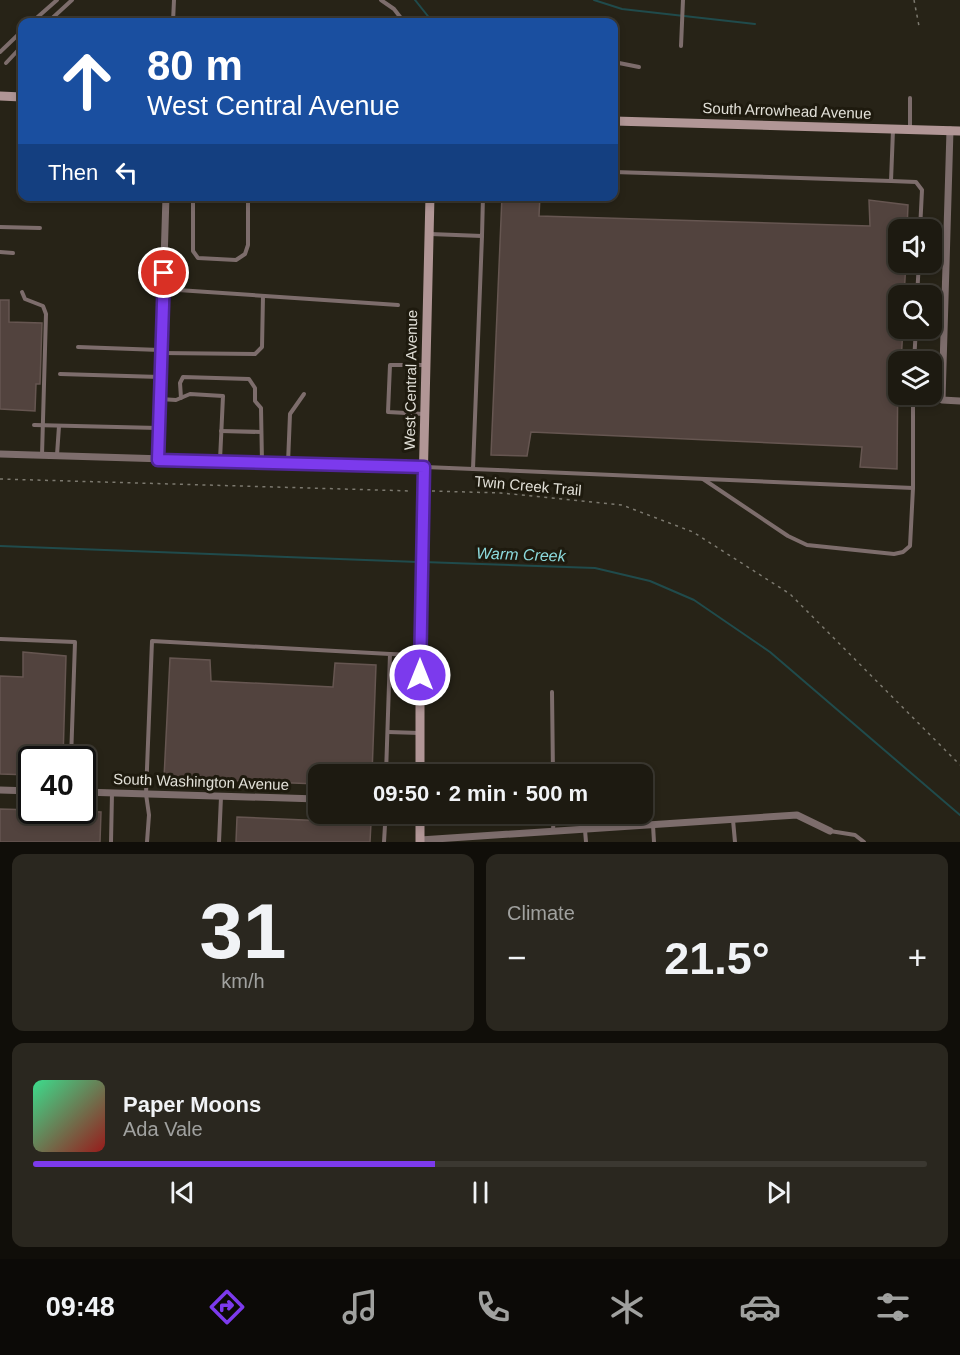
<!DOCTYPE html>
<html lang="en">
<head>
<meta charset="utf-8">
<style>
	body { margin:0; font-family:Arial,sans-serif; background:#2a271f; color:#f1f3f6; height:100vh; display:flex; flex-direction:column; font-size:22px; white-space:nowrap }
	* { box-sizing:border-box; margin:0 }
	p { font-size:20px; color:#a0a19f }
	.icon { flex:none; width:33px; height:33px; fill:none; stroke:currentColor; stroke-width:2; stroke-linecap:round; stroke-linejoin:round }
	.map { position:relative; height:842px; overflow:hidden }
	.sheet { display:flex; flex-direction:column; gap:12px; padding:12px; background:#100e09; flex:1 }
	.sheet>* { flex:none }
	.hud { position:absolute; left:18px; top:18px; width:600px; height:183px; border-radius:12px; box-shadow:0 3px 9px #0003,0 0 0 2px #3b3831; background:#1a4fa0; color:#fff; overflow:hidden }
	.buttons { position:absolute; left:888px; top:219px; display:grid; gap:12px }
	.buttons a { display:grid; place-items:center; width:54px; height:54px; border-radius:12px; background:#1d1a11; box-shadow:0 3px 9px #0003,0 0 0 2px #3b3831; font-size:30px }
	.speed { position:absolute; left:18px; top:746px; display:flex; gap:12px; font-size:30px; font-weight:700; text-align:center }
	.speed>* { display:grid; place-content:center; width:78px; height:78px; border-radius:50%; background:#1d1a11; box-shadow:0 3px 9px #0003,0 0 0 2px #3b3831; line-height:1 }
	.speed .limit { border:3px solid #111; border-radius:9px; background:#fff; color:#111 }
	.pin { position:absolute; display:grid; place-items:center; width:51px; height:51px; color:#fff; margin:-26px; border:3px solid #fff; border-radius:50%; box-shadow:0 2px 6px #0007 }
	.me { position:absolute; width:66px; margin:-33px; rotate:0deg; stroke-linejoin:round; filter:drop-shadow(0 0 4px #0008) }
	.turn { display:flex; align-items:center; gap:21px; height:126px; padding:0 30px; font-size:27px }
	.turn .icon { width:78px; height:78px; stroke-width:2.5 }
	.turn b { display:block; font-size:42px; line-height:51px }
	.then { display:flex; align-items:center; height:57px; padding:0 30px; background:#0003; gap:12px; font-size:22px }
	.big { font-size:45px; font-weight:700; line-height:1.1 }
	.sheet .tile { flex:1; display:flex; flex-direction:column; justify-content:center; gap:9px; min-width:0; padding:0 21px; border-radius:12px; background:#2a271f }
	.sheet .dial { align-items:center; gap:0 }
	.dial b { font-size:78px; line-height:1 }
	.song { display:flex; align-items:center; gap:18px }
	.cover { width:72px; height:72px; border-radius:9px; background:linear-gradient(135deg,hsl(150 70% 55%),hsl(0 70% 35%)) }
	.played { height:6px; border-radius:3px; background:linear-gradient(90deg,#7c3aed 45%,#3b3831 45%) }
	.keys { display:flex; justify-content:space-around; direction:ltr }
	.heat { display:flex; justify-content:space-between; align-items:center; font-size:33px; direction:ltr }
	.sheet .tiles { flex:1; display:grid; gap:12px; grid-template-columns:1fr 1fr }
	.tile:last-child { grid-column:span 2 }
	.trip { position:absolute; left:308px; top:764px; width:345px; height:60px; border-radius:12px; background:#1d1a11; box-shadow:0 3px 9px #0003,0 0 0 2px #3b3831; font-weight:700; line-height:60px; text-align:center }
	.tab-bar { display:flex; height:96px; justify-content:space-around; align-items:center; background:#0c0a07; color:#a0a19f }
	.tab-bar .icon { width:42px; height:42px }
	.tab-bar .current { color:#7c3aed }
	.tab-bar b { font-size:27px; color:#f1f3f6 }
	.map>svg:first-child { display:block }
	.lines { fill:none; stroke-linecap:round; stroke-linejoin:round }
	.stream { stroke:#204b4c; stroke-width:2 }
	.building { fill:#52433e; stroke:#665651; stroke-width:1.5 }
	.path { stroke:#7c796f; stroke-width:1.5; stroke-dasharray:3 4.5; stroke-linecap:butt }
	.lane { stroke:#7d6d6c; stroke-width:4 }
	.street { stroke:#7d6d6c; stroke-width:7 }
	.secondary { stroke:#b19696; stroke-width:9 }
	.route-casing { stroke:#51269a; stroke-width:15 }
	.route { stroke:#7c3aed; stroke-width:10 }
	.labels { text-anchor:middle; stroke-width:6; stroke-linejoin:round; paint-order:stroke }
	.street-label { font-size:15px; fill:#e2e0d8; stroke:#1e1a0e }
	.water-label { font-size:16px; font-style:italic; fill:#8cdadd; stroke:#1e1a0e }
</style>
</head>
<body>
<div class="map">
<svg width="960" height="842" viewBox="0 0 960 842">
	<rect width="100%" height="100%" fill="#272317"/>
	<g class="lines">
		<!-- stream -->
		<g class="stream">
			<path d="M415 0 431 20"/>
			<path d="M594 0 622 9 755 24"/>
			<path d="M0 546 418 562"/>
			<path d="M423 562 595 568 650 581 694 600 770 652 960 815"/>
		</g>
	</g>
	<!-- building -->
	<g class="building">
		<path d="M502 196H540L539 216 870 226 869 200 908 205 907 230H898V262H906L904 296H898V328H903L901 362H898L897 469 860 467 862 447 531 432 527 456 491 455Z"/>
		<path d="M0 300H9V322L42 323 40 384H36L35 411 0 409Z"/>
		<path d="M23 652 66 656 63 759H32V775L0 774V676L23 677Z"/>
		<path d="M170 658 210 660 211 681 333 687 335 663 376 665 372 774H318V784L164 778Z"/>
		<path d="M0 809 101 812 100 842H0Z"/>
		<path d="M237 817 371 823 370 842H236Z"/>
	</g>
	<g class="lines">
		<!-- path -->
		<g class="path">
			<path d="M914 0 919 26"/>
			<path d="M0 479 412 491"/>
			<path d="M432 491 501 493 622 505 693 532 790 594 960 765"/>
		</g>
		<!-- lane -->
		<g class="lane">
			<path d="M381 0 394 9 404 22"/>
			<path d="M32 22 57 0"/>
			<path d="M48 22 72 0"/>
			<path d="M173 22 174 0"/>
			<path d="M681 46 683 0"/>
			<path d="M0 52 22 31"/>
			<path d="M614 62 639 67"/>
			<path d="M6 63 22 46"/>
			<path d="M910 129V98"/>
			<path d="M614 172 891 181 893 130"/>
			<path d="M891 181 916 182 922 190 920 230"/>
			<path d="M193 196V251L198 258 236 260 245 254 248 245V196"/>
			<path d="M0 227 40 228"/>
			<path d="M430 234 482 236 483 196"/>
			<path d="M0 252 13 253"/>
			<path d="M932 252 945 253"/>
			<path d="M163 289 398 305"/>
			<path d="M22 292 25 299 43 306 46 314 42 455"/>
			<path d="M917 296 919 262"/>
			<path d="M78 347 160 350"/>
			<path d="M161 353 255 354 262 347 263 296"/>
			<path d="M914 362 916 328"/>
			<path d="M60 374 160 377"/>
			<path d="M932 393 941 390"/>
			<path d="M181 398 180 383 183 377 249 379 255 388V401L261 408 262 463"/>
			<path d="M160 399 176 400 190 394 223 396 220 460"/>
			<path d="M424 414 388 412 390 365H425"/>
			<path d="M34 425 158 428"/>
			<path d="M221 431 261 432"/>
			<path d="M57 455 59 426"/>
			<path d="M288 463 290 414 304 394"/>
			<path d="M425 467 473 469 482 236"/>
			<path d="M473 469 913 488V394"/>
			<path d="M703 479 788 536 807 545 894 554 903 552 910 546 913 488"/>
			<path d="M0 639 75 642 71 759"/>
			<path d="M390 654 419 655"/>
			<path d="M552 692 553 774"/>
			<path d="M388 732 420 733"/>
			<path d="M733 820 735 842"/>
			<path d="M653 825 654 842"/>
			<path d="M553 830 554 813"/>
			<path d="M585 830 586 842"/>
			<path d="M830 831 855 835 864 842"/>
			<path d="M111 842 112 793"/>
			<path d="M147 842 149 815 146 794 152 641 390 654 386 774"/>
			<path d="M219 842 221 797"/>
			<path d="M384 842 385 825"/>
		</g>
		<!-- street -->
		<g class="street">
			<path d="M950 130 942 400 960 401"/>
			<path d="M0 454 424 467"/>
			<path d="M158 460 166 196"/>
			<path d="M0 790 32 791"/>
			<path d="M82 792 318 799"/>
			<path d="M420 840 797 815 830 831"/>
		</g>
		<!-- secondary -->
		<g class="secondary">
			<path d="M0 96 22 97"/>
			<path d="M614 121 960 131"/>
			<path d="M420 774V612L430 196"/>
			<path d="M420 842V813"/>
		</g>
	</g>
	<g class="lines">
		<defs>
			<path id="route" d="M164 273 158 460 424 467 420 675"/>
		</defs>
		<!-- route casing -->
		<use href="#route" class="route-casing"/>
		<!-- route -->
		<use href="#route" class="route"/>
	</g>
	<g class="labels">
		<!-- street labels -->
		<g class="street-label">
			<text transform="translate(787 111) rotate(2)" y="5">South Arrowhead Avenue</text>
			<text transform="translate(411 380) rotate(-89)" y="5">West Central Avenue</text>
			<text transform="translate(528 486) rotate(5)" y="5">Twin Creek Trail</text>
			<text transform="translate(201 782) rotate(2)" y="5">South Washington Avenue</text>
		</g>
		<!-- water labels -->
		<g class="water-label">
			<text transform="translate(521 554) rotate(2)" y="6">Warm Creek</text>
		</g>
	</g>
</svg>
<div class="buttons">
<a><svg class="icon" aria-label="sound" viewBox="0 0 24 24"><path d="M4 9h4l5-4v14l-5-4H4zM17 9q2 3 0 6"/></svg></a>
<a><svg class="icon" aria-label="search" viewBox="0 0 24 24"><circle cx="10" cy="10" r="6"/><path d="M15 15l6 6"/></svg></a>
<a><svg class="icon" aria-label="layers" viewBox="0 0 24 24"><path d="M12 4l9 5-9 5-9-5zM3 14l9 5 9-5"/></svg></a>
</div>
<div class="speed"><div class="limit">40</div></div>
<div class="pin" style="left:164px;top:273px;background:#d93025"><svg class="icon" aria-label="arrive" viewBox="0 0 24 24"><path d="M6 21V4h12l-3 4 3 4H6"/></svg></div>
<svg class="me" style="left:420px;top:675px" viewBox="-20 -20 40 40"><circle r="17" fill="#7c3aed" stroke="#fff" stroke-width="3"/><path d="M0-11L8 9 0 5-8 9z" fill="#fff"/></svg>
<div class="trip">09:50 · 2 min · 500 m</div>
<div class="hud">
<div class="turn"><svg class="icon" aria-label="ahead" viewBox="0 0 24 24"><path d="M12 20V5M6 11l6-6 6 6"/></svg><div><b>80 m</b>West Central Avenue</div></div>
<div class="then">Then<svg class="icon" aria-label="left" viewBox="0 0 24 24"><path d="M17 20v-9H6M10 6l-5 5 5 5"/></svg></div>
</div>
</div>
<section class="sheet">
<div class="tiles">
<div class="tile dial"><b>31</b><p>km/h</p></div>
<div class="tile"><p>Climate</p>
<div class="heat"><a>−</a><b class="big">21.5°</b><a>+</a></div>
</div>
<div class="tile">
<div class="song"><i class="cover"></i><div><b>Paper Moons</b><p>Ada Vale</p></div></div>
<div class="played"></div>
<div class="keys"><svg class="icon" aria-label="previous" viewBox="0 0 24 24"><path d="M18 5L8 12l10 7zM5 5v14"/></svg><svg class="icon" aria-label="pause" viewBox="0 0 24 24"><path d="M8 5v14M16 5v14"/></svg><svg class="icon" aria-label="next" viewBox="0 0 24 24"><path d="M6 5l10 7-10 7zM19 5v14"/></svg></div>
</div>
</div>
</section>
<nav class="tab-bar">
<b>09:48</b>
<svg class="icon current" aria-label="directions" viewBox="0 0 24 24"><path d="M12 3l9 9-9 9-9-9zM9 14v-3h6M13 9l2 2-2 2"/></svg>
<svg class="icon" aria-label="music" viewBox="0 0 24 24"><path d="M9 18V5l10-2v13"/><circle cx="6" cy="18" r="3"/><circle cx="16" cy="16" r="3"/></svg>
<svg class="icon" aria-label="phone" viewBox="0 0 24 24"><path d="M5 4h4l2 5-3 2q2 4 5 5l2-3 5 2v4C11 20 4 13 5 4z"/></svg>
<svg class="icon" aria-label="climate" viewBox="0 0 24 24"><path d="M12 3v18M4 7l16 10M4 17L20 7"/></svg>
<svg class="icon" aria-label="car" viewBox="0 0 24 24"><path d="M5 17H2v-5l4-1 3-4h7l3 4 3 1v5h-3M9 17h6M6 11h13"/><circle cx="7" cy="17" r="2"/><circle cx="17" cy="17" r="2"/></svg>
<svg class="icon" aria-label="filters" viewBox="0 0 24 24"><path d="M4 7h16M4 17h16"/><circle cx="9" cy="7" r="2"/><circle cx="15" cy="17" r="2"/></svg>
</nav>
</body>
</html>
